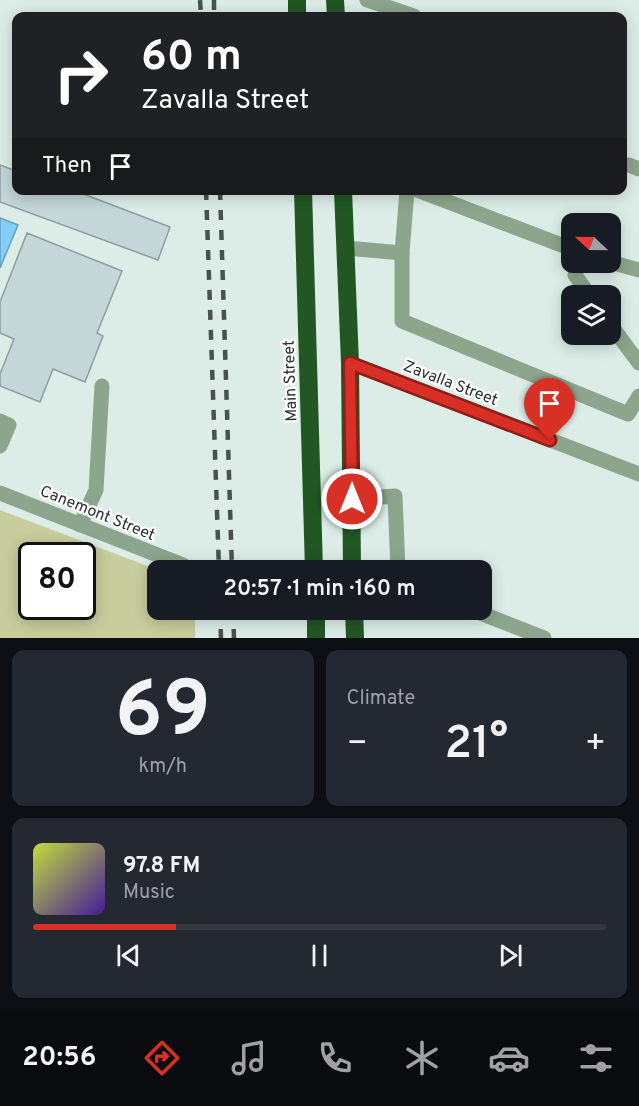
<!DOCTYPE html>
<html lang="en">
<head>
<meta charset="utf-8">
<style>
	body { margin:0; font-family:Overpass,sans-serif; background:#242831; color:#f1f3f6; height:100vh; display:flex; flex-direction:column; font-size:22px; white-space:nowrap }
	* { box-sizing:border-box; margin:0 }
	p { font-size:20px; color:#9ea1a6 }
	.icon { flex:none; width:33px; height:33px; fill:none; stroke:currentColor; stroke-width:2; stroke-linecap:round; stroke-linejoin:round }
	.map { position:relative; height:638px; overflow:hidden }
	.sheet { display:flex; flex-direction:column; gap:12px; padding:12px; background:#0d0f14; flex:1 }
	.sheet>* { flex:none }
	.banner { position:absolute; left:12px; top:12px; width:615px; height:183px; border-radius:12px; box-shadow:0 3px 15px #0003; background:#202124; color:#fff; overflow:hidden }
	.needle { width:39px; rotate:292deg }
	.buttons { position:absolute; left:561px; top:213px; display:grid; gap:12px }
	.buttons a { display:grid; place-items:center; width:60px; height:60px; border-radius:12px; background:#171b24; box-shadow:0 3px 15px #0003; font-size:30px }
	.speed { position:absolute; left:18px; top:542px; display:flex; gap:12px; font-size:30px; font-weight:700; text-align:center }
	.speed>* { display:grid; place-content:center; width:78px; height:78px; border-radius:50%; background:#171b24; box-shadow:0 3px 15px #0003; line-height:1 }
	.speed .limit { border:3px solid #111; border-radius:9px; background:#fff; color:#111 }
	.pin { position:absolute; display:grid; place-items:center; width:51px; height:51px; color:#fff; margin:-62px -26px; border-radius:50% 50% 50% 0; rotate:-45deg; box-shadow:0 0 6px #0007 }
	.pin .icon { rotate:45deg }
	.me { position:absolute; width:66px; margin:-33px; rotate:0deg; stroke-linejoin:round; filter:drop-shadow(0 0 4px #0008) }
	.turn { display:flex; align-items:center; gap:21px; height:126px; padding:0 30px; font-size:27px }
	.turn .icon { width:78px; height:78px; stroke-width:2.5 }
	.turn b { display:block; font-size:42px; line-height:51px }
	.then { display:flex; align-items:center; height:57px; padding:0 30px; background:#0003; gap:12px; font-size:22px }
	.big { font-size:45px; font-weight:600; line-height:1.1 }
	.sheet .widget { flex:1; display:flex; flex-direction:column; justify-content:center; gap:9px; min-width:0; padding:0 21px; border-radius:12px; background:#242831 }
	.sheet .dial { align-items:center; gap:0 }
	.dial b { font-size:78px; line-height:1 }
	.song { display:flex; align-items:center; gap:18px }
	.cover { width:72px; height:72px; border-radius:9px; background:linear-gradient(135deg,hsl(70 70% 55%),hsl(260 70% 35%)) }
	.played { height:6px; border-radius:3px; background:linear-gradient(90deg,#d93025 25%,#363941 25%) }
	.keys { display:flex; justify-content:space-around; direction:ltr }
	.heat { display:flex; justify-content:space-between; align-items:center; font-size:33px; direction:ltr }
	.sheet .tiles { flex:1; display:grid; gap:12px; grid-template-columns:1fr 1fr }
	.widget:last-child { grid-column:span 2 }
	.trip { position:absolute; left:147px; top:560px; width:345px; height:60px; border-radius:12px; background:#171b24; box-shadow:0 3px 15px #0003; font-weight:600; line-height:60px; text-align:center }
	.tab-bar { display:flex; height:96px; justify-content:space-around; align-items:center; background:#090b0e; color:#9ea1a6 }
	.tab-bar .icon { width:42px; height:42px }
	.tab-bar .current { color:#d93025 }
	.tab-bar b { font-size:27px; color:#f1f3f6 }
	.map>svg:first-child { display:block }
	.green { fill:#c7cd9c; fill-rule:evenodd }
	.water { fill:#83cefc; stroke:#689fbe; stroke-width:1.5 }
	.building { fill:#c4d6d8; stroke:#8d9ea0; stroke-width:1.5 }
	.lines { fill:none; stroke-linecap:round; stroke-linejoin:round }
	.minor { stroke:#8da58c; stroke-width:15 }
	.highway { stroke:#225724; stroke-width:18 }
	.rail { stroke:#49524f; stroke-width:4.5; stroke-dasharray:10 10; stroke-linecap:butt }
	.route-casing { stroke:#8d1f18; stroke-width:15 }
	.route { stroke:#d93025; stroke-width:10 }
	.labels { text-anchor:middle; stroke-width:4.5; stroke-linejoin:round; paint-order:stroke }
	.street-label { font-size:16px; fill:#2a312f; stroke:#fff }
</style>
</head>
<body>
<div class="map">
<svg width="639" height="638" viewBox="0 0 639 638">
	<rect width="100%" height="100%" fill="#dcede7"/>
	<!-- green -->
	<path class="green" d="M0 510 158 570V609H195V638H0ZM32 555H82V606H32Z"/>
	<!-- water -->
	<path class="water" d="M0 218 18 225 0 268Z"/>
	<!-- building -->
	<g class="building">
		<path d="M0 165 16 171V190H73L170 227 158 260 0 202Z"/>
		<path d="M27 233 122 271 97 333 103 336 85 382 53 369 40 402 0 386V374L14 339 0 333V302Z"/>
	</g>
	<g class="lines">
		<!-- minor -->
		<g class="minor">
			<path d="M367 0 414 16"/>
			<path d="M629 165 639 169"/>
			<path d="M407 190 402 253V321L628 414 639 396"/>
			<path d="M417 190 572 249"/>
			<path d="M346 248 402 253"/>
			<path d="M578 262 575 275 590 296"/>
			<path d="M610 262 639 270"/>
			<path d="M610 324 639 363"/>
			<path d="M350 363 639 474"/>
			<path d="M0 421 9 425 0 446"/>
			<path d="M0 493 183 565"/>
			<path d="M352 499 395 496 398 570"/>
			<path d="M80 525 96 490 102 386"/>
			<path d="M470 609 544 638"/>
		</g>
		<!-- highway -->
		<g class="highway">
			<path d="M297 0V16"/>
			<path d="M335 0 336 16"/>
			<path d="M303 190 314 570"/>
			<path d="M343 190 350 363 352 570"/>
			<path d="M316 609V638"/>
			<path d="M354 609 355 638"/>
		</g>
		<!-- rail -->
		<g class="rail">
			<path d="M200 0 201 16"/>
			<path d="M214 0V16"/>
			<path d="M206 190 219 570"/>
			<path d="M220 190 232 570"/>
			<path d="M220 609 221 638"/>
			<path d="M233 609 234 638"/>
		</g>
	</g>
	<g class="lines">
		<defs>
			<path id="route" d="M352 499 350 363 550 440"/>
		</defs>
		<!-- route casing -->
		<use href="#route" class="route-casing"/>
		<!-- route -->
		<use href="#route" class="route"/>
	</g>
	<g class="labels">
		<!-- street labels -->
		<g class="street-label">
			<text transform="translate(289 381) rotate(-92)" y="6">Main Street</text>
			<text transform="translate(451 382) rotate(21)" y="6">Zavalla Street</text>
			<text transform="translate(98 512) rotate(22)" y="6">Canemont Street</text>
		</g>
	</g>
</svg>
<div class="buttons">
<a><svg class="needle" viewBox="-14 -14 28 28"><path d="M0-13l5 13h-10z" fill="#e53935"/><path d="M0 13l5-13h-10z" fill="#9ea1a6"/></svg></a>
<a><svg class="icon" aria-label="layers" viewBox="0 0 24 24"><path d="M12 4l9 5-9 5-9-5zM3 14l9 5 9-5"/></svg></a>
</div>
<div class="speed"><div class="limit">80</div></div>
<div class="pin" style="left:550px;top:440px;background:#d93025"><svg class="icon" aria-label="arrive" viewBox="0 0 24 24"><path d="M6 21V4h12l-3 4 3 4H6"/></svg></div>
<svg class="me" style="left:352px;top:499px" viewBox="-20 -20 40 40"><circle r="17" fill="#d93025" stroke="#fff" stroke-width="3"/><path d="M0-11L8 9 0 5-8 9z" fill="#fff"/></svg>
<div class="trip">20:57 · 1 min · 160 m</div>
<div class="banner">
<div class="turn"><svg class="icon" aria-label="right" viewBox="0 0 24 24"><path d="M7 20v-9h11M14 6l5 5-5 5"/></svg><div><b>60 m</b>Zavalla Street</div></div>
<div class="then">Then<svg class="icon" aria-label="arrive" viewBox="0 0 24 24"><path d="M6 21V4h12l-3 4 3 4H6"/></svg></div>
</div>
</div>
<section class="sheet">
<div class="tiles">
<div class="widget dial"><b>69</b><p>km/h</p></div>
<div class="widget"><p>Climate</p>
<div class="heat"><a>−</a><b class="big">21°</b><a>+</a></div>
</div>
<div class="widget">
<div class="song"><i class="cover"></i><div><b>97.8 FM</b><p>Music</p></div></div>
<div class="played"></div>
<div class="keys"><svg class="icon" aria-label="previous" viewBox="0 0 24 24"><path d="M18 5L8 12l10 7zM5 5v14"/></svg><svg class="icon" aria-label="pause" viewBox="0 0 24 24"><path d="M8 5v14M16 5v14"/></svg><svg class="icon" aria-label="next" viewBox="0 0 24 24"><path d="M6 5l10 7-10 7zM19 5v14"/></svg></div>
</div>
</div>
</section>
<nav class="tab-bar">
<b>20:56</b>
<svg class="icon current" aria-label="directions" viewBox="0 0 24 24"><path d="M12 3l9 9-9 9-9-9zM9 14v-3h6M13 9l2 2-2 2"/></svg>
<svg class="icon" aria-label="music" viewBox="0 0 24 24"><path d="M9 18V5l10-2v13"/><circle cx="6" cy="18" r="3"/><circle cx="16" cy="16" r="3"/></svg>
<svg class="icon" aria-label="phone" viewBox="0 0 24 24"><path d="M5 4h4l2 5-3 2q2 4 5 5l2-3 5 2v4C11 20 4 13 5 4z"/></svg>
<svg class="icon" aria-label="climate" viewBox="0 0 24 24"><path d="M12 3v18M4 7l16 10M4 17L20 7"/></svg>
<svg class="icon" aria-label="car" viewBox="0 0 24 24"><path d="M5 17H2v-5l4-1 3-4h7l3 4 3 1v5h-3M9 17h6M6 11h13"/><circle cx="7" cy="17" r="2"/><circle cx="17" cy="17" r="2"/></svg>
<svg class="icon" aria-label="filters" viewBox="0 0 24 24"><path d="M4 7h16M4 17h16"/><circle cx="9" cy="7" r="2"/><circle cx="15" cy="17" r="2"/></svg>
</nav>
</body>
</html>
